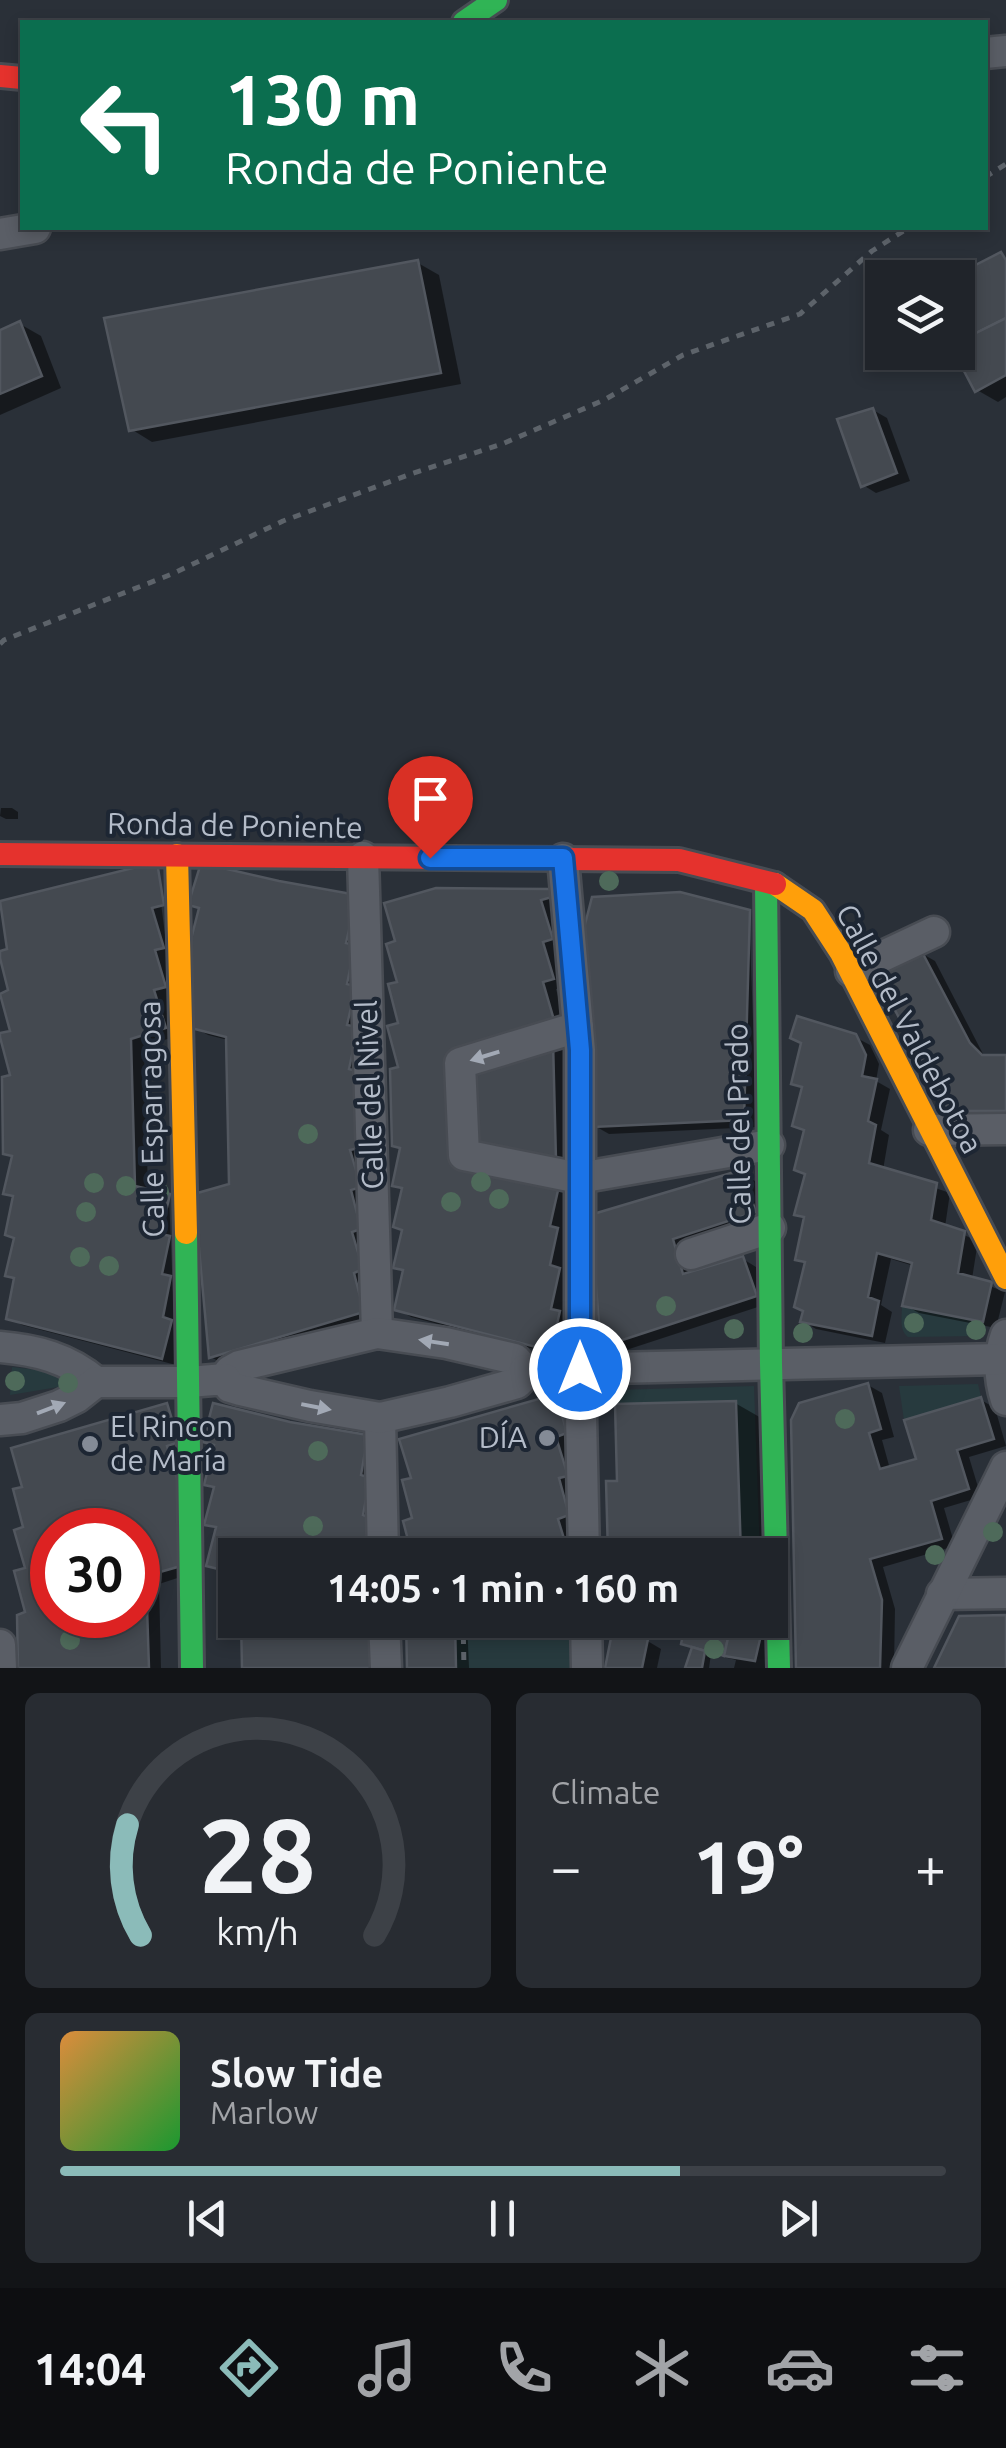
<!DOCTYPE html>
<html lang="en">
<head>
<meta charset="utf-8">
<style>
	body { margin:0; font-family:Ubuntu,sans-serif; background:#282c32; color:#f1f3f6; height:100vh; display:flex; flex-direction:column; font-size:38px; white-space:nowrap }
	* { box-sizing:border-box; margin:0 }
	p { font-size:32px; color:#a2a4a8 }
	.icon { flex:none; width:55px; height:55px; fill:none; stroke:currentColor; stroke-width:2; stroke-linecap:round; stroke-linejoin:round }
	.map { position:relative; height:1668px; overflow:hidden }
	.side { display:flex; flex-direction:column; gap:25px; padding:25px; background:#121417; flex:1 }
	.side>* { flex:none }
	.guide { position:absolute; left:20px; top:20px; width:968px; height:210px; border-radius:0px; box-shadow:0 5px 15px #0003,0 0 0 2px #3d4147; background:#0b6e4f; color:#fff; overflow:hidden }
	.buttons { position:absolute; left:865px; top:260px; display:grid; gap:20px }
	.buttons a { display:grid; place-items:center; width:110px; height:110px; border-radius:0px; background:#20242a; box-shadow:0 5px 15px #0003,0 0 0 2px #3d4147; font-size:50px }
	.speed { position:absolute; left:30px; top:1508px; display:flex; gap:20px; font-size:50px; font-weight:700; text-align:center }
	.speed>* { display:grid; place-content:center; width:130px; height:130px; border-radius:50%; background:#20242a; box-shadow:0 5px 15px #0003,0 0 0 2px #3d4147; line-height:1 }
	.speed .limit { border:15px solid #d22; background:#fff; color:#111 }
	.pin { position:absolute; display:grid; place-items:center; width:85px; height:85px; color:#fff; margin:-102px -42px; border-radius:50% 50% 50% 0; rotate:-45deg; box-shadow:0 0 10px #0007 }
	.pin .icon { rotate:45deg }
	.me { position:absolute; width:110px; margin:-55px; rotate:0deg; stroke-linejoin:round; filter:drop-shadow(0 0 8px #0008) }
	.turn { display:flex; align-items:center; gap:35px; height:210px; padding:0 40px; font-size:45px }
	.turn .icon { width:130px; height:130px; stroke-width:2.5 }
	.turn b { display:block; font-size:70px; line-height:85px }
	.big { font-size:75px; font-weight:700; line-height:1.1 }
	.side .card { flex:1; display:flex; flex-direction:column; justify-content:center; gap:15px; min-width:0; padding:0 35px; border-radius:15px; background:#282c32 }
	.side .dial { align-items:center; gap:0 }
	.dial svg { height:260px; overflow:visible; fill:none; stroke:#3d4147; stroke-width:7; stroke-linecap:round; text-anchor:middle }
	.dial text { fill:#f1f3f6; stroke:none }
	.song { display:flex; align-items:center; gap:30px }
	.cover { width:120px; height:120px; border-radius:15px; background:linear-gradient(135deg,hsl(30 70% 55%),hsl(130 70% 35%)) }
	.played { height:10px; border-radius:5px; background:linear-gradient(90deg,#8bbbb9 70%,#3d4147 70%) }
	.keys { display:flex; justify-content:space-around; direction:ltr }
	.heat { display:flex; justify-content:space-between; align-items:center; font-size:55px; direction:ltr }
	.side .tiles { flex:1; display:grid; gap:25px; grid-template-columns:1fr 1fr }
	.card:last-child { grid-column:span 2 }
	.trip { position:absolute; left:218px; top:1538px; width:570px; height:100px; border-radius:0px; background:#20242a; box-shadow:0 5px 15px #0003,0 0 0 2px #3d4147; font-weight:700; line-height:100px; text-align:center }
	.dock { display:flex; height:160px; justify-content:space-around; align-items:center; background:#0d0e11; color:#a2a4a8 }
	.dock .icon { width:70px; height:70px }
	.dock .current { color:#8bbbb9 }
	.dock b { font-size:45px; color:#f1f3f6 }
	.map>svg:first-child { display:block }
	.green { fill:#273a3e }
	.shadow { fill:#0007; fill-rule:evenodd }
	.building { fill:#444950; stroke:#52575f; stroke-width:2.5; fill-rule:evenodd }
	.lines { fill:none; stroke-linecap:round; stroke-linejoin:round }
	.street-casing { stroke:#484c53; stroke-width:35 }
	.fast-casing { stroke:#484c53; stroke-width:28 }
	.slow-casing { stroke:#484c53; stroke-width:28 }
	.jam-casing { stroke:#484c53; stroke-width:28 }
	.path { stroke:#5d636a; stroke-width:5; stroke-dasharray:8 8; stroke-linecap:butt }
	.street { stroke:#5a5e66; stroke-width:30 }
	.fast { stroke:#30b455; stroke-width:22 }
	.slow { stroke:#ff9f0a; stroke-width:22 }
	.jam { stroke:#e5322d; stroke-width:22 }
	.tree { fill:#4e6a5a }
	.oneway { fill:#a2a9b5 }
	.route-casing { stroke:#114b97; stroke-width:25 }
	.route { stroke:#1a73e8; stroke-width:18 }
	.poi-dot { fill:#848b96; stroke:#1d2633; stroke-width:4 }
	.labels { text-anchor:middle; stroke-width:8; stroke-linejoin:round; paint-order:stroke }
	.street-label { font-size:30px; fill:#b4bcc9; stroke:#1d2633 }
	.poi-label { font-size:30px; fill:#b4bcc9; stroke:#1d2633; text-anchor:start }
</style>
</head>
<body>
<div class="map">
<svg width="1006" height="1668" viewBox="0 0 1006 1668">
	<rect width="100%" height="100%" fill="#2a3038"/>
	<!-- green -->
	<g class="green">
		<path d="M902 1306 983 1322 976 1336 908 1337C899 1330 902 1317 902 1306Z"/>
		<path d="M12 1367 64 1373 76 1384 10 1395Z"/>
		<path d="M978 1384 981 1397 904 1420 899 1386Z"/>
		<path d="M754 1386 760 1555H741L736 1401 615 1404 614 1390Z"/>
		<path d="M455 1620H570L571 1668H456Z"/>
	</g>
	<!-- shadow -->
	<g class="shadow">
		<path d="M1001 255 1006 258V397L998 402 977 390 958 352V278Z"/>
		<path d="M418 263 439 275 461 384 152 442 131 429Z"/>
		<path d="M20 324 41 336 61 388 0 415V333Z"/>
		<path d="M873 410 887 418 910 481 876 493 863 485Z"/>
		<path d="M1 808H12L18 812V819H6L0 816Z"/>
		<path d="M156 864 178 1036 144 1046 148 1191 169 1197 176 1365 22 1325 8 1317 16 1280 8 1275 16 1239 15 1198 6 1193 14 1158 6 1153 13 1076 11 992Z"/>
		<path d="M549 891 563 900 565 947 556 949 567 986 556 989 567 1028 464 1059 558 1188 571 1196 563 1234 571 1238 564 1273 573 1278 565 1317 573 1322 565 1357 411 1317 397 1309 405 1272 396 1267 405 1231 404 1190 395 1184 403 1149 401 1024Z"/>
		<path d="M356 898 377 1319 225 1365 211 1357 231 1186 228 1040 208 1035 194 1027Z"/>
		<path d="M749 912 757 1127 609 1134 595 1126Z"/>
		<path d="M921 953 935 961 983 1054 987 1057H1006V1117L964 1118 950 1109Z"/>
		<path d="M855 1037 870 1045 879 1064 876 1081 890 1089 881 1130 889 1135 883 1170 950 1193 945 1227 978 1241 972 1279 1005 1292 996 1328 919 1313 905 1305 914 1266 891 1259 881 1305 892 1312 885 1343 816 1329 803 1321 807 1264 798 1259 806 1219 797 1214 807 1175 806 1132 795 1125 804 1088 794 1082Z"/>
		<path d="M553 1043 567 1051 569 1166 487 1147Z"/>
		<path d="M741 1173 755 1181 769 1220 686 1247 693 1274 743 1259 756 1267 770 1303 617 1353 604 1346 593 1217Z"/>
		<path d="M868 1385 882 1393 894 1437 882 1440 890 1469 919 1460 981 1400 995 1408 1006 1446 969 1457 981 1497 944 1508 955 1546 883 1567 895 1609 894 1668H799Z"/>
		<path d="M555 1397 569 1405 579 1555H415V1520Z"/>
		<path d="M735 1403 763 1419 767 1555H610L620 1483Z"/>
		<path d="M166 1406 193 1573 159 1584 161 1668H20L28 1614V1570L17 1532ZM52 1530H138V1615H52Z"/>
		<path d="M290 1425 367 1437 377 1555H235V1576L223 1572 209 1565 218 1530 207 1524 216 1489 207 1484 216 1447 205 1441Z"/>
		<path d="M408 1620H467L469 1668H409Z"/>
		<path d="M689 1620H745L764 1624 769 1668H734L736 1660 711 1654 709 1668H688L694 1649 684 1643Z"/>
		<path d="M634 1633 661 1649 657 1668H607Z"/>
	</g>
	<!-- building -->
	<g class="building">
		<path d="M1001 252 1006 260V318L958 342V278H950Z"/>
		<path d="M418 260 441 373 129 431 104 318Z"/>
		<path d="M1006 318V375L975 392 954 352H958V342Z"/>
		<path d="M20 321 42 376 0 394V330Z"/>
		<path d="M873 408 897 473 861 487 837 419Z"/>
		<path d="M157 862 164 905 152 908 164 948 155 950 166 987 154 990 166 1028 131 1039 135 1186 170 1194 161 1234 170 1236 162 1274 171 1276 163 1317 172 1320 162 1359 6 1319 14 1278 5 1276 14 1238 5 1235 13 1196 3 1194 12 1156 3 1154 2 1077 10 1075 0 1037V1033L10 1031 0 994 8 990 0 958V951L7 949 0 901Z"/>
		<path d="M201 863 279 881 357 895 346 943 355 945 347 984 356 986 347 1025 358 1027 349 1069 357 1071 359 1148 350 1150 361 1187 351 1190 361 1229 352 1232 363 1269 354 1273 364 1312 209 1358 194 1194 229 1184 226 1037 191 1028 189 947 199 908 188 905Z"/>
		<path d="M436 888 550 889 552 897 541 900 553 939 543 942 554 979 543 982 554 1020 451 1052 455 1163 559 1186 550 1226 558 1228 550 1265 560 1268 551 1309 560 1311 551 1351 394 1310 403 1270 393 1268 402 1230 393 1227 402 1188 392 1186 400 1148 392 1146 390 1069 398 1067 387 1026 398 1023 388 984 397 982 386 944 395 941 384 903Z"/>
		<path d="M680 892 750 910 744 1120 593 1127 582 936 592 897Z"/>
		<path d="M921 950 970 1043 982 1055H1006V1111H948L876 974Z"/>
		<path d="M797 1016 856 1034 866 1055 862 1076 877 1079 868 1121 876 1125 869 1163 937 1183 931 1220 965 1231 958 1273 992 1282 983 1322 902 1306 912 1263 877 1253 868 1297 879 1301 872 1336 800 1322 803 1311 794 1307 805 1262 795 1260 804 1217 794 1215 805 1174 794 1170 804 1130 792 1126 802 1087 791 1084 801 1043 790 1038Z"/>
		<path d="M553 1041 556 1160 470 1141 467 1066Z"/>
		<path d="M741 1170 756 1212 673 1239 683 1274 743 1256 757 1296 601 1347 590 1215Z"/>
		<path d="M868 1383 881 1429 869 1433 880 1469 916 1459 904 1420 981 1397 994 1439 957 1450 969 1489 931 1501 942 1539 870 1559 882 1600 880 1668H796L791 1420 799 1403Z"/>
		<path d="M556 1394 567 1433 556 1437 568 1476 559 1478 569 1515 558 1519 569 1555H412L403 1521 412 1518 402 1480 411 1478 399 1439Z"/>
		<path d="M736 1401 741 1555H608L606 1481H617L615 1404Z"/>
		<path d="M167 1403 179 1442 167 1446 179 1485 181 1566 146 1576 149 1668H18L17 1615 25 1612 14 1571 25 1568 14 1530 23 1527 13 1489 22 1487 11 1448ZM52 1530H138V1615H52Z"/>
		<path d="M213 1403 290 1422 368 1435 361 1475 370 1478 363 1515 370 1518 362 1555H235V1573L206 1566 216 1527 204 1525 214 1487 204 1485 214 1445 203 1442Z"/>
		<path d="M1006 1615V1668H934L959 1616Z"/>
		<path d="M241 1620H373L374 1668H242Z"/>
		<path d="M406 1620H455L456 1668H407Z"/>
		<path d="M686 1620H732L724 1656 681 1644Z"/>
		<path d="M732 1620 764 1622 755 1661 724 1656Z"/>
		<path d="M613 1628 635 1631 648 1639 642 1668H605Z"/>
		<path d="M692 1647 705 1651 702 1668H685Z"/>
	</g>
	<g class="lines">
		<defs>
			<g id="street">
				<path d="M985 53 1006 51"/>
				<path d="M0 234 35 228"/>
				<path d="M363 857 377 1333"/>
				<path d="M563 859 580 1050V1369L584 1555"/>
				<path d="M851 971 934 932"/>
				<path d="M578 1027 460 1063 464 1155 579 1178 769 1145"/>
				<path d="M929 1130 1006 1129"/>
				<path d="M691 1254 770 1228"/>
				<path d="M1006 1335C998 1357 999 1378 1006 1400"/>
				<path d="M0 1347C36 1350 68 1358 96 1382"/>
				<path d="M525 1370 1000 1359"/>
				<path d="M225 1379 230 1371 239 1366 377 1333 446 1343 515 1359 525 1370"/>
				<path d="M380 1418 383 1555"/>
				<path d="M0 1420 22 1418 59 1406 77 1397 96 1382H189L225 1379 230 1387 240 1390 310 1406 380 1418 450 1402 517 1383 522 1378 525 1370"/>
				<path d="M942 1594 1006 1593"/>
				<path d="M384 1620 386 1668"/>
				<path d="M586 1620 587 1668"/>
				<path d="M0 1645 1 1668"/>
				<path d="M907 1668 1006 1467"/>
			</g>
			<g id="fast">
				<path d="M464 22 496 0"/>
				<path d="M766 883 771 1364 779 1668"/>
				<path d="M186 1233 192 1668"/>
			</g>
			<g id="slow">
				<path d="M177 855 186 1233"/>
				<path d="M775 884 813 910 841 953 1006 1278"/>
			</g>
			<g id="jam">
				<path d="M0 76 22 78"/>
				<path d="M0 854 679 860 775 884"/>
			</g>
		</defs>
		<!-- street casing -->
		<use href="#street" class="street-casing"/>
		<!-- fast casing -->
		<use href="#fast" class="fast-casing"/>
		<!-- slow casing -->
		<use href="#slow" class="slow-casing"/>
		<!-- jam casing -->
		<use href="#jam" class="jam-casing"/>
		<!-- path -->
		<g class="path">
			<path d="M985 177 1006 164"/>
			<path d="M0 644 4 640 172 574 283 521 411 474 502 444 604 400 683 355 800 314 872 251 908 228"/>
			<path d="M463 1620 464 1668"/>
		</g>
		<!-- street -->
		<use href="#street" class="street"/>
		<!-- fast -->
		<use href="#fast" class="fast"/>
		<!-- slow -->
		<use href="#slow" class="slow"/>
		<!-- jam -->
		<use href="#jam" class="jam"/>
	</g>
	<!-- trees -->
	<g class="tree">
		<circle cx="609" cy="881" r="10"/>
		<circle cx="308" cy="1134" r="10"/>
		<circle cx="481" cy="1182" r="10"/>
		<circle cx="94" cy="1183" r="10"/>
		<circle cx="126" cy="1186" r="10"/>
		<circle cx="159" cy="1192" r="10"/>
		<circle cx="499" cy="1199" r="10"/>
		<circle cx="451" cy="1202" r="10"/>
		<circle cx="86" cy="1212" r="10"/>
		<circle cx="80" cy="1257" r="10"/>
		<circle cx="109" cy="1266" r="10"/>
		<circle cx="666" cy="1306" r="10"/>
		<circle cx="914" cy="1323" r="10"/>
		<circle cx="734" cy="1329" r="10"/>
		<circle cx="976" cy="1330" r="10"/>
		<circle cx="803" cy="1333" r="10"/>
		<circle cx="15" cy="1381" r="10"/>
		<circle cx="68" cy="1383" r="10"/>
		<circle cx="845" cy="1419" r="10"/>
		<circle cx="318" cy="1451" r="10"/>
		<circle cx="313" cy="1526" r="10"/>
		<circle cx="993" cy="1532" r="10"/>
		<circle cx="935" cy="1555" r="10"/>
		<circle cx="70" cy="1640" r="10"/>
		<circle cx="714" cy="1649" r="10"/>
	</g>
	<!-- one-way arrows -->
	<defs><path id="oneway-solid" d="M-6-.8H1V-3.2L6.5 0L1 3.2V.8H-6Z" transform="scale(2.5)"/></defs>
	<g class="oneway">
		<use href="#oneway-solid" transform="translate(485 1056) rotate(163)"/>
		<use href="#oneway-solid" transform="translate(434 1342) rotate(-171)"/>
		<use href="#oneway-solid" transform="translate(316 1407) rotate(11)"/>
		<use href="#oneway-solid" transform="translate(51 1408) rotate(-21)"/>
	</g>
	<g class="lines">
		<defs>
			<path id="route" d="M430 858H563L580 1050V1369"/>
		</defs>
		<!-- route casing -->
		<use href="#route" class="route-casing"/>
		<!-- route -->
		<use href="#route" class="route"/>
	</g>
	<!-- markers -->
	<g class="poi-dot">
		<circle cx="547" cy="1438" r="10"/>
		<circle cx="90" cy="1444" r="10"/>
	</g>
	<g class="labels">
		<!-- street labels -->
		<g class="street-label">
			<text transform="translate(235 826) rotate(1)" y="10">Ronda de Poniente</text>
			<text transform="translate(909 1029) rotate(62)" y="10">Calle del Valdebotoa</text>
			<text transform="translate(370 1095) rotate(-92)" y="10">Calle del Nivel</text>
			<text transform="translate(152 1119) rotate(-91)" y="10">Calle Esparragosa</text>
			<text transform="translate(739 1124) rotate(-91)" y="10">Calle del Prado</text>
		</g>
		<!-- poi labels -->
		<g class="poi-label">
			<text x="110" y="1437">El Rincon<tspan x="110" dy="34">de María</tspan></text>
			<text x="527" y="1448" text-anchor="end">DÍA</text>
		</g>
	</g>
</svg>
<div class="buttons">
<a><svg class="icon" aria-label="layers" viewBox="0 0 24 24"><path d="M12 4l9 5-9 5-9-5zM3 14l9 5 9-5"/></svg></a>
</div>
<div class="speed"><div class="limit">30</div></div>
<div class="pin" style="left:430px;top:858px;background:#d93025"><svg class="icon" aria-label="arrive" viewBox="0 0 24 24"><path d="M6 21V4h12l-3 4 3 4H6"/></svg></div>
<svg class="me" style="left:580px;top:1369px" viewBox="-20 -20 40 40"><circle r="17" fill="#1a73e8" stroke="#fff" stroke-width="3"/><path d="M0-11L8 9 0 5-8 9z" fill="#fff"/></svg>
<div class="trip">14:05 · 1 min · 160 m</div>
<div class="guide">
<div class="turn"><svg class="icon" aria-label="left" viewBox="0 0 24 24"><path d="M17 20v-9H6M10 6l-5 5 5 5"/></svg><div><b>130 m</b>Ronda de Poniente</div></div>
</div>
</div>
<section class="side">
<div class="tiles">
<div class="card dial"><svg viewBox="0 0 100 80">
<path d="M14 69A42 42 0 1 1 86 69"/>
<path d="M14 69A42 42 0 0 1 10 35" stroke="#8bbbb9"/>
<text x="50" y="56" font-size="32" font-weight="700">28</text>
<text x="50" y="72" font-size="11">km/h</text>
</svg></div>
<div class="card"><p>Climate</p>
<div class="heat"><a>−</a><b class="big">19°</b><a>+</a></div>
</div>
<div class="card">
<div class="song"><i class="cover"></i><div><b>Slow Tide</b><p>Marlow</p></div></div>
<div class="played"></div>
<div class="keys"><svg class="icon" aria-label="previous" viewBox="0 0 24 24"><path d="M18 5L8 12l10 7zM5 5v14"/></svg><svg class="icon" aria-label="pause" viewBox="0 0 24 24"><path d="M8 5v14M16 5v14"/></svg><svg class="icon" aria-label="next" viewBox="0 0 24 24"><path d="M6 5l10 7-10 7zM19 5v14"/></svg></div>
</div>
</div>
</section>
<nav class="dock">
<b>14:04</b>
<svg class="icon current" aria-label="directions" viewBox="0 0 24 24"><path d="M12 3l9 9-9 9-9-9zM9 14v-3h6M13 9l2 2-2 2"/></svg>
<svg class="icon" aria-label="music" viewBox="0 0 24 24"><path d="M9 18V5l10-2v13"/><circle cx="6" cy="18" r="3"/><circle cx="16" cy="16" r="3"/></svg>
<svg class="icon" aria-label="phone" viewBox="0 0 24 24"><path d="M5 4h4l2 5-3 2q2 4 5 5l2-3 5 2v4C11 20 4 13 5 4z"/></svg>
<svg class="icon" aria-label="climate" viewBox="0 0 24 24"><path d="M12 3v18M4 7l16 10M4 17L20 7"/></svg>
<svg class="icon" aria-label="car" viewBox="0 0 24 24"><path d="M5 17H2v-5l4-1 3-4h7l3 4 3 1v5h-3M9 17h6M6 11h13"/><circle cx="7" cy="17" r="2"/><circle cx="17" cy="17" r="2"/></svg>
<svg class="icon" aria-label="filters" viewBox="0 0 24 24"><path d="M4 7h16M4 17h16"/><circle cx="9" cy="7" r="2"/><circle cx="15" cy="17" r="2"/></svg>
</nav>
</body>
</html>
